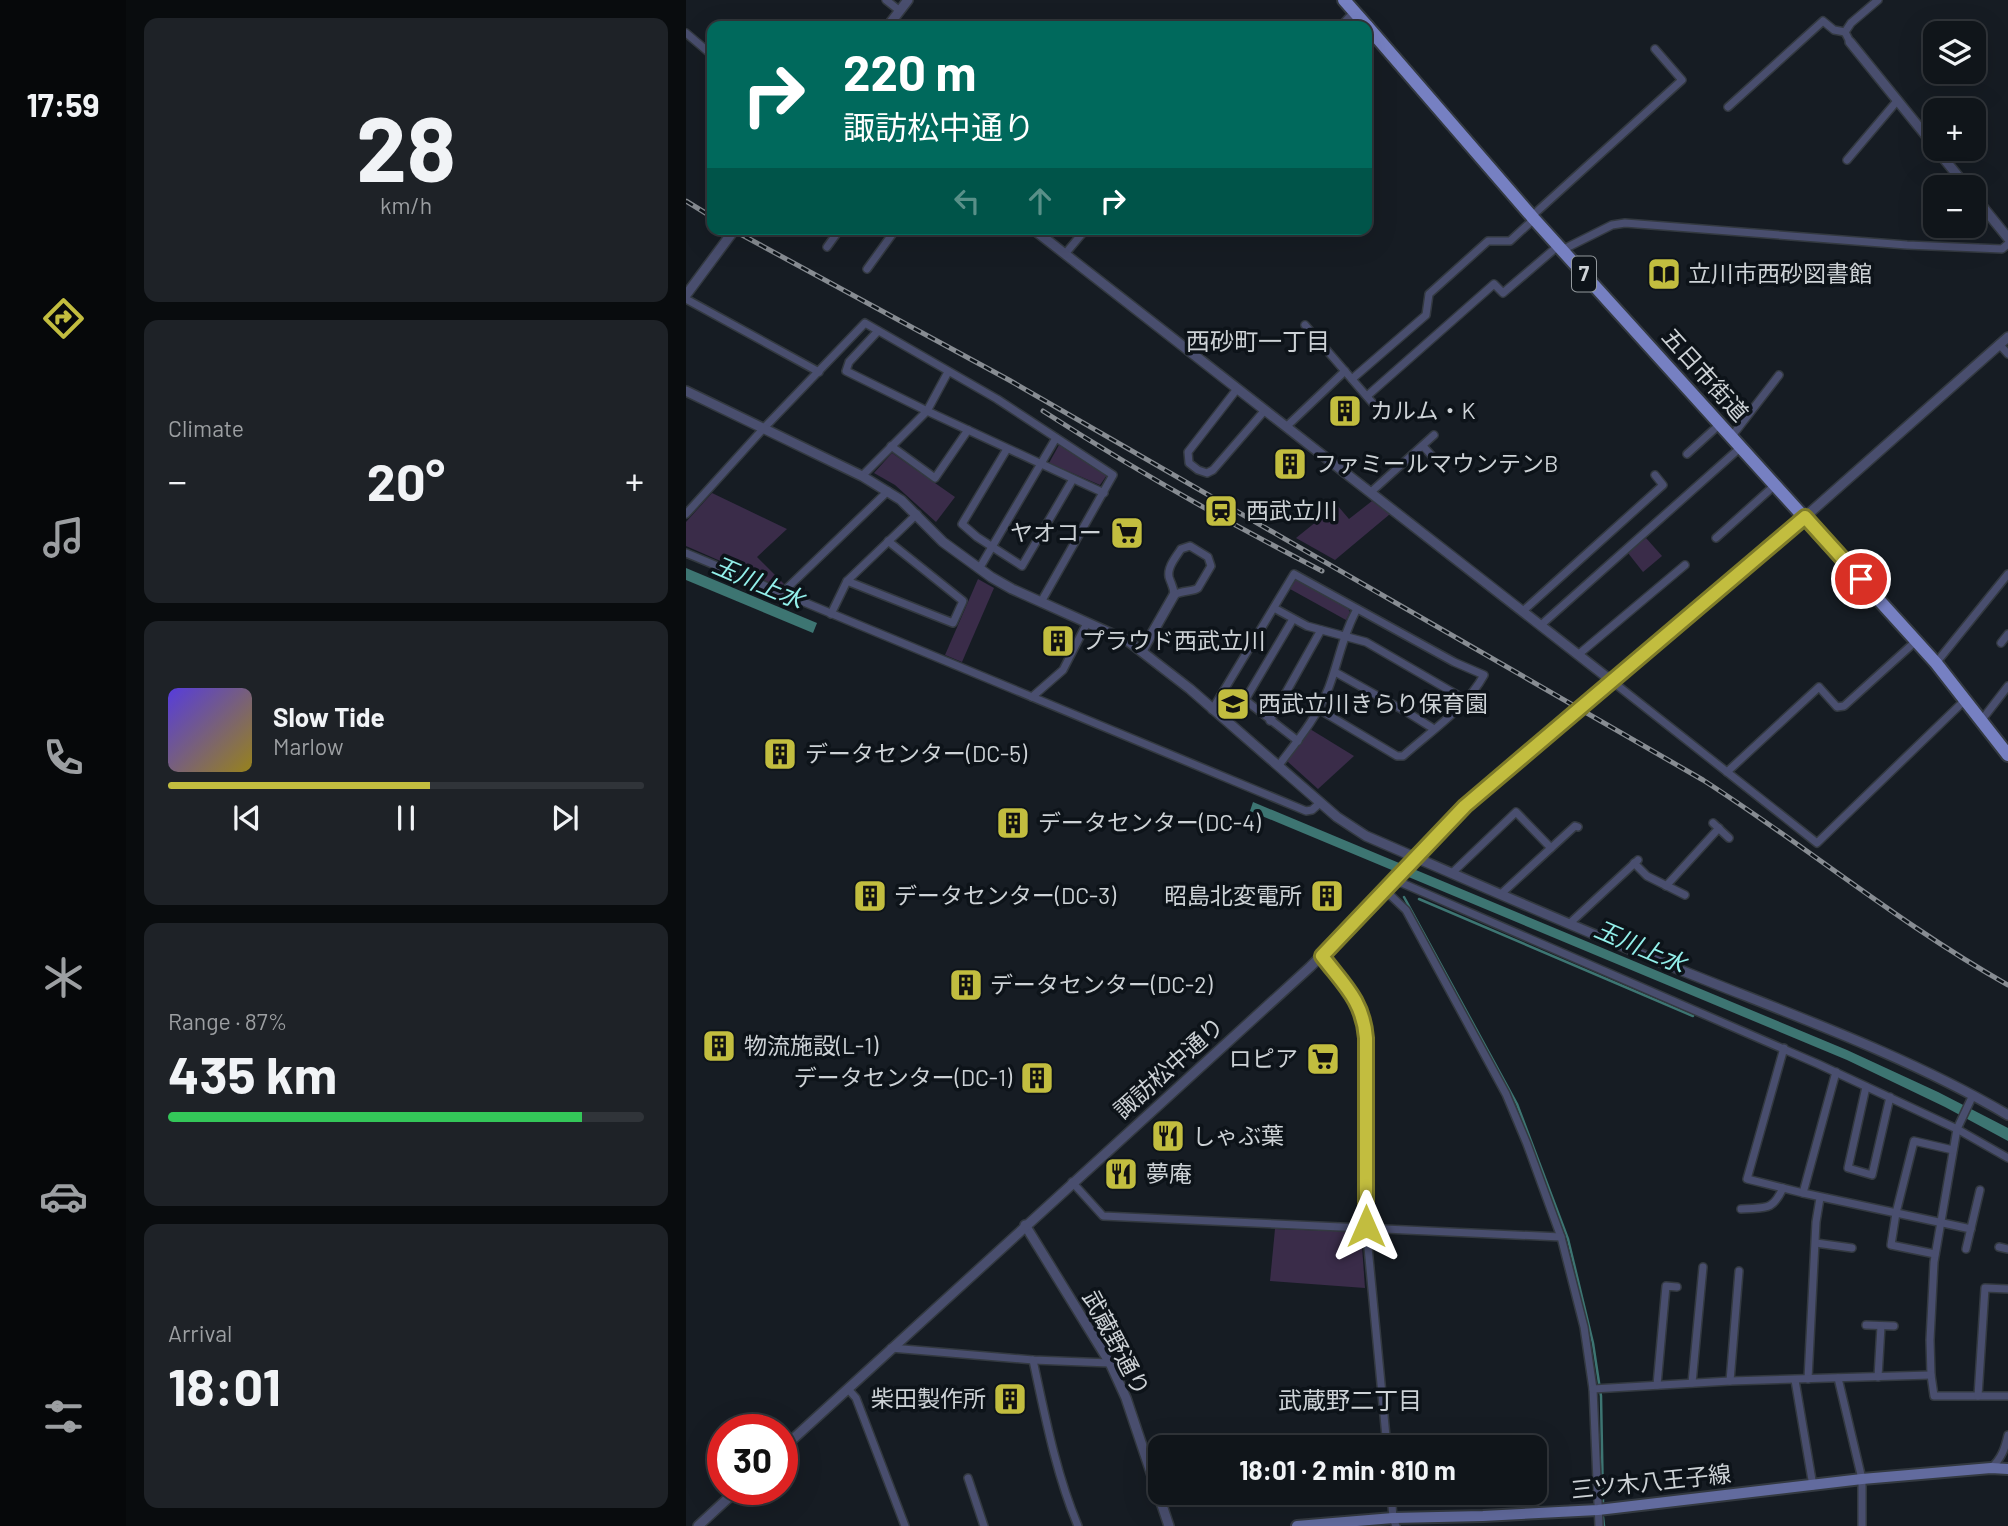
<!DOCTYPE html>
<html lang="en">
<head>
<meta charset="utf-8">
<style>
	body { margin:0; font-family:Barlow,"Noto Sans JP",sans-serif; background:#1e2227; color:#f1f3f6; height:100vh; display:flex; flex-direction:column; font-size:26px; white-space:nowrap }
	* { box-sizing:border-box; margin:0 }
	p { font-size:23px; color:#9c9fa2 }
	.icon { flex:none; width:38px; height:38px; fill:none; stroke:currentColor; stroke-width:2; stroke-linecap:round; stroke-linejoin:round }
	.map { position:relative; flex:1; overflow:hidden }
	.side { display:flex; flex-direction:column; gap:18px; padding:18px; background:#090c0e; width:560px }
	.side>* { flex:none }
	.top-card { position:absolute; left:21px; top:21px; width:665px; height:214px; border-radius:14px; box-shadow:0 7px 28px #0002,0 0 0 2px #303439; background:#00695c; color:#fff; overflow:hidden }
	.controls { position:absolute; left:1237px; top:21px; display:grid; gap:14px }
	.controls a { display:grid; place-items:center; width:63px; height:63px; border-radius:14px; background:#10151a; box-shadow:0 7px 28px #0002,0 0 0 2px #303439; font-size:35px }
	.speed { position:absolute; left:21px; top:1414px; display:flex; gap:14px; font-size:35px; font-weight:700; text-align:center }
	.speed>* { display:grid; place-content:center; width:91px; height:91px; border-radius:50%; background:#10151a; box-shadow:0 7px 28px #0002,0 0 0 2px #303439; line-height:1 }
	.speed .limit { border:10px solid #d22; background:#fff; color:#111 }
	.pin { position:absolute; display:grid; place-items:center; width:60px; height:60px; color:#fff; margin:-30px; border:4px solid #fff; border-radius:50%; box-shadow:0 2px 7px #0007 }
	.me { position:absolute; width:77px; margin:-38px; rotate:0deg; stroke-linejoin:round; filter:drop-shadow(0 0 5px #0008) }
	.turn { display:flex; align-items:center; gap:24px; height:147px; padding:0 21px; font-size:32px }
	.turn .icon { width:91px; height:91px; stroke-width:2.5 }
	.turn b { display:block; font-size:49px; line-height:60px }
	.lanes { display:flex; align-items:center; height:66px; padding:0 21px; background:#0003; justify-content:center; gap:35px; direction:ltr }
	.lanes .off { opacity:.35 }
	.big { font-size:52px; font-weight:700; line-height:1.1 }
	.side .widget { flex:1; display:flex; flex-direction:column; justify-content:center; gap:10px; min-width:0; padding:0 24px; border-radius:14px; background:#1e2227 }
	.side .dial { align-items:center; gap:0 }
	.dial b { font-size:91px; line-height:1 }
	.song { display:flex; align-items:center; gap:21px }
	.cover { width:84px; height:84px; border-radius:10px; background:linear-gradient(135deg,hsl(250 70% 55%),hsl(50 70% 35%)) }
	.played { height:7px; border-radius:4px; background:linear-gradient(90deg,#c2bd3f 55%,#303439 55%) }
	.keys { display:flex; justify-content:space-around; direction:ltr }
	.heat { display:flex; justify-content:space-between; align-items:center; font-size:38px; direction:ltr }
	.charge { height:10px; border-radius:5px; background:linear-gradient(90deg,#34c759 87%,#303439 0) }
	.trip { position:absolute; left:462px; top:1435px; width:399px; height:70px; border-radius:14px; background:#10151a; box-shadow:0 7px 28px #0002,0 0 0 2px #303439; font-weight:700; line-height:70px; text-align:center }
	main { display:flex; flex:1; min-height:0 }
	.tab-bar { display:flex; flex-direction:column; width:126px; justify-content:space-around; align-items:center; background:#06080a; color:#9c9fa2 }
	.tab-bar .icon { width:49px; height:49px }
	.tab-bar .on { color:#c2bd3f }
	.tab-bar b { font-size:32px; color:#f1f3f6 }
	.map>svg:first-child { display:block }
	.green { fill:#3a2c49 }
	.water { fill:#3d7572 }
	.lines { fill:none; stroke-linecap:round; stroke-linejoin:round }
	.stream { stroke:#3d7572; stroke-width:2.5 }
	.minor-casing { stroke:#333940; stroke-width:10 }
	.tertiary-casing { stroke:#333940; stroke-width:12 }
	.secondary-casing { stroke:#333940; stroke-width:14 }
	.primary-casing { stroke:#333940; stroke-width:16 }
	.minor { stroke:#494e6e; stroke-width:7 }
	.tertiary { stroke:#494e6e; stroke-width:9 }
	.secondary { stroke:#626b9e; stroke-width:10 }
	.primary { stroke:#7680c2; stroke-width:12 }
	.rail-casing { stroke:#878c92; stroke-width:5 }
	.rail { stroke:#0d1319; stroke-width:2.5; stroke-dasharray:8; stroke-linecap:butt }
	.route-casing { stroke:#7e7b29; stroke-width:18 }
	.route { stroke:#c2bd3f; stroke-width:12 }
	.labels { text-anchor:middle; stroke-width:7; stroke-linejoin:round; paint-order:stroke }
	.shield { fill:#0d1319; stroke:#93999d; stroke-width:2 }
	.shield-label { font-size:21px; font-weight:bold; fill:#cdd2d6 }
	.poi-label { font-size:23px; fill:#cdd2d6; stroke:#0d1319; text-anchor:start }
	.street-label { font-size:23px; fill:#cdd2d6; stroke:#0d1319 }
	.neighbourhood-label { font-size:24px; fill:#cdd2d6; stroke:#0d1319 }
	.water-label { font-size:24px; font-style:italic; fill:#93f0eb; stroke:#0d1319 }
</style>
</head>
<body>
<main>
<nav class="tab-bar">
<b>17:59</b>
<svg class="icon on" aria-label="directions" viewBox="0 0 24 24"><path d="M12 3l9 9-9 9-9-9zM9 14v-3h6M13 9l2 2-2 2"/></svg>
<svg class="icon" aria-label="music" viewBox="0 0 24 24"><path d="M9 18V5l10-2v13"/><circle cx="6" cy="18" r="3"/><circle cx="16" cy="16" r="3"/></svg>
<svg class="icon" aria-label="phone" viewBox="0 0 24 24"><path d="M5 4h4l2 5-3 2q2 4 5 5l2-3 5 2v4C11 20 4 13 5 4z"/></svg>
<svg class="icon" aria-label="climate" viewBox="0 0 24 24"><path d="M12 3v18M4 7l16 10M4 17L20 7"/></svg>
<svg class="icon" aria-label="car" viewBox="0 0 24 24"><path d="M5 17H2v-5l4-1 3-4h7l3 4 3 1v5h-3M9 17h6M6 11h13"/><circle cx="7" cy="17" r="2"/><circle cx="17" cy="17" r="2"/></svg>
<svg class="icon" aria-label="filters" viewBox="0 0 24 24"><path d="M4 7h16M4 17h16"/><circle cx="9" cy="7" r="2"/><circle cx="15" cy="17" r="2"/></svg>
</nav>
<section class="side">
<div class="widget dial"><b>28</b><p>km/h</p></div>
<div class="widget"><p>Climate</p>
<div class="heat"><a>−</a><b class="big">20°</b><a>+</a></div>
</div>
<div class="widget">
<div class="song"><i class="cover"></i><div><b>Slow Tide</b><p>Marlow</p></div></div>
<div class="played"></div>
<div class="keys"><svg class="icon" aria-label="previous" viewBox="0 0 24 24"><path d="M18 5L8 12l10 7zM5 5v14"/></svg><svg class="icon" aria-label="pause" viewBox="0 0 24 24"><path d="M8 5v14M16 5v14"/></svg><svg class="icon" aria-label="next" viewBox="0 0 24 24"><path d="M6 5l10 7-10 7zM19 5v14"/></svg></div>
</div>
<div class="widget"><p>Range · 87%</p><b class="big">435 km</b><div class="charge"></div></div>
<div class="widget"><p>Arrival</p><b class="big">18:01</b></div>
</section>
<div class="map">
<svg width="1322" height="1526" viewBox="0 0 1322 1526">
	<rect width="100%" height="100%" fill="#161c23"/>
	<!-- green -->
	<g class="green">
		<path d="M373 445 421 475 414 485 363 463Z"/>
		<path d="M206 453 269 497 250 522 209 485 188 473Z"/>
		<path d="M26 493 101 529 71 557 98 584 94 587 0 546V522Z"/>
		<path d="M686 501 704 514 649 560 610 538 651 505 663 519Z"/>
		<path d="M960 538 976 556 957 572 942 553Z"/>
		<path d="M292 579 308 588 276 662 259 655Z"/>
		<path d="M609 581H613L662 609 664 612 660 620 604 589Z"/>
		<path d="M624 729 668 756 632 789 601 761Z"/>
		<path d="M589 1229 675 1232 679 1288 584 1281Z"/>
	</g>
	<!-- water -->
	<g class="water">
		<path d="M0 568 131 623 127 633 0 580Z"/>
		<path d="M567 802 1161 1050 1252 1092 1322 1128V1141L1259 1107 1161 1060 564 811Z"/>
	</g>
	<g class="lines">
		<!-- stream -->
		<g class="stream">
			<path d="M718 897 831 1104 882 1239 907 1343 915 1396 917 1502"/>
			<path d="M733 899 1007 1016"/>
			<path d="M917 1517 918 1526"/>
		</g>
		<defs>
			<g id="minor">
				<path d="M200 0 214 11"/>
				<path d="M655 26 668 12"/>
				<path d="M0 33 26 55"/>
				<path d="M1164 42 1159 32 1165 23 1192 0"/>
				<path d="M1042 107 1137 21 1148 30 1159 32"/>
				<path d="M1161 160 1211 101"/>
				<path d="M846 216 996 80 969 49"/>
				<path d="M141 247 154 229"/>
				<path d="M876 250 926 225 939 223 1221 245 1316 249 1322 244"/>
				<path d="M379 254 400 229"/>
				<path d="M181 269 210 229"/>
				<path d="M0 299 133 372"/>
				<path d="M619 325 690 407"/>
				<path d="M192 331 163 362 160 371 241 411 418 493"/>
				<path d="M1313 344 1322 354"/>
				<path d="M666 379 740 315 743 294 802 241H824L848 219"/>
				<path d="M551 389 502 452 503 463 512 470 521 473 527 470 579 410"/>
				<path d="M681 396 808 284 817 293 872 246"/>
				<path d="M600 427 659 371"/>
				<path d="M1046 436 1093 375"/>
				<path d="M205 446 249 478 282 430"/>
				<path d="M737 446 746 456"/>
				<path d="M321 449 276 524 291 537 336 566 387 479"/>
				<path d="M1001 454 1034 424"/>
				<path d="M176 476 241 411 262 372"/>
				<path d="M685 492 748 435"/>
				<path d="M0 514 77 429 179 323 311 399 427 475 355 602"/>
				<path d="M1030 538 1089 485"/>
				<path d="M504 546 522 557 525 566 512 588C507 592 497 590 488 595 488 587 485 584 483 577 481 567 490 557 495 549Z"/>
				<path d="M0 553 620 811 626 810 634 803"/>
				<path d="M293 569 370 438"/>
				<path d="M161 581 267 623 277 601 202 541"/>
				<path d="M96 593 202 491"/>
				<path d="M588 608 621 626 680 642 780 700"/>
				<path d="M837 611 977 485 969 475"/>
				<path d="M145 614 161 581 231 514"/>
				<path d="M607 619 559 700 612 741"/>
				<path d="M855 625 1055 447"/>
				<path d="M1315 643 1322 634"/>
				<path d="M893 654 999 565"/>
				<path d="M1250 663 1322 574"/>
				<path d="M649 672 724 714 748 729"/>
				<path d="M927 682 1131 843 1279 700"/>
				<path d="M346 697 377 670 401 623"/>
				<path d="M526 710 608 574 768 662 798 675C780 708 745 731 717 756H711L634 710"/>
				<path d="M584 721 635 630"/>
				<path d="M1295 721 1322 686"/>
				<path d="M593 765C612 740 632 716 643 687 653 660 657 634 671 609"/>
				<path d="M1041 772 1133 687 1151 707 1158 706 1230 641"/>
				<path d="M1027 823 1043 838"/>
				<path d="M948 863 961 876 999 895"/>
				<path d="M766 873 830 812 865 848"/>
				<path d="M709 880 1132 1064 1271 1129 1322 1158"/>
				<path d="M980 886 1033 828"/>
				<path d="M700 891 720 910 820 1094 841 1144 875 1237 898 1327 907 1389 913 1526"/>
				<path d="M815 894 889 826 892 827"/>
				<path d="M883 924 952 860"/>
				<path d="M636 956C653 978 675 998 679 1027L680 1226 701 1447"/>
				<path d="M1098 1048 1061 1179 1117 1193"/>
				<path d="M1150 1072 1117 1193 1285 1229"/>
				<path d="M1180 1087 1162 1168 1186 1175 1204 1097"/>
				<path d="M1287 1095 1271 1129 1248 1262 1244 1340 1245 1375 1248 1396H1322"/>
				<path d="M386 1182 417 1216 875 1237"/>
				<path d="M1055 1209C1079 1207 1086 1212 1097 1188"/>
				<path d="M1130 1243 1166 1248"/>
				<path d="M1313 1247 1322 1249"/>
				<path d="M1280 1249 1294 1190"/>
				<path d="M1249 1254 1205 1245 1210 1213 1228 1141 1267 1150"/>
				<path d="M1180 1325 1208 1326"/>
				<path d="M205 1348 347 1360 424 1363"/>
				<path d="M347 1360C359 1416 370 1474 392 1526"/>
				<path d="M1192 1377 1195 1326"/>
				<path d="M1152 1378 1176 1479V1526"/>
				<path d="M1122 1379 1130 1222 1134 1198"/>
				<path d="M1109 1380 1127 1486"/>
				<path d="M1044 1381 1053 1271"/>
				<path d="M1006 1383 1017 1267"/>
				<path d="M971 1385 980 1286 991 1287"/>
				<path d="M162 1389 170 1398 219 1526"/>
				<path d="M907 1389 1044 1381 1245 1375"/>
				<path d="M1292 1396 1299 1288 1322 1289"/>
				<path d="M1305 1468C1316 1458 1319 1448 1322 1435"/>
				<path d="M282 1478 298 1526"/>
				<path d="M705 1493 707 1518 710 1526"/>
			</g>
			<g id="tertiary">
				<path d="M202 26 222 0"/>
				<path d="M1164 42 1250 148"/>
				<path d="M1250 149 1281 187"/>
				<path d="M1288 196 1322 238"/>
				<path d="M347 229 927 682"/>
				<path d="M0 295 49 229"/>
				<path d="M0 391 176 476 215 500 257 542 305 577 326 589 442 641 504 689 651 817 680 836C784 881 887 927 992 969 1103 1014 1218 1054 1322 1115"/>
				<path d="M456 651 488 595"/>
				<path d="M339 1225 424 1363 440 1398 483 1526"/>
				<path d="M96 1449 624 967 700 891 779 806 927 682 1119 517 1322 337"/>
				<path d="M12 1526 52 1489"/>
			</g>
			<path id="secondary" d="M611 1526 707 1518 797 1516 912 1510 1176 1479 1305 1468 1322 1469"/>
			<g id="primary">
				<path d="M658 0 681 26"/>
				<path d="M681 26 848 219 1250 663 1322 755"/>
			</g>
		</defs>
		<!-- minor casing -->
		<use href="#minor" class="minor-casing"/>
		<!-- tertiary casing -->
		<use href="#tertiary" class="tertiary-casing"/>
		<!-- secondary casing -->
		<use href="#secondary" class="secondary-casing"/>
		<!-- primary casing -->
		<use href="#primary" class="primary-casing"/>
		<!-- minor -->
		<use href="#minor" class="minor"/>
		<!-- tertiary -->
		<use href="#tertiary" class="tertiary"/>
		<!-- secondary -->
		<use href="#secondary" class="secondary"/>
		<!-- primary -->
		<use href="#primary" class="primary"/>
		<defs>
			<g id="rail">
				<path d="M0 201 26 217"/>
				<path d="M45 229 323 380 1017 780C1120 846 1215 925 1322 985"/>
				<path d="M357 411C447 469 541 522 636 571"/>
			</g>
		</defs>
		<!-- rail casing -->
		<use href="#rail" class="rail-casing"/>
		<!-- rail -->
		<use href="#rail" class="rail"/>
	</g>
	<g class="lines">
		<defs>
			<path id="route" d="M680 1226V1038C677 1000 657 984 636 956L779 806 1119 517 1175 579"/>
		</defs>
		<!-- route casing -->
		<use href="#route" class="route-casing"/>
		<!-- route -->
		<use href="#route" class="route"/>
	</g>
	<!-- icons -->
	<defs>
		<symbol id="library-square" viewBox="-11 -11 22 22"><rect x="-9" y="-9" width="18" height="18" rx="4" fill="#c2bd3f" stroke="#0d1319"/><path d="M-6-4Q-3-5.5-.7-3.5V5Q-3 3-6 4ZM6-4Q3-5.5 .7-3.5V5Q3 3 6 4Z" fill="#111"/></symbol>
		<symbol id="building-square" viewBox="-11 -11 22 22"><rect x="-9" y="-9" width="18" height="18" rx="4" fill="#c2bd3f" stroke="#0d1319"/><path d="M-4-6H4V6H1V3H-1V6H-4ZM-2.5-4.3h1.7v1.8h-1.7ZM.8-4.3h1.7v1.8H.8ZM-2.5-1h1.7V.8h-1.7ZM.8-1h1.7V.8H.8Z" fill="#111"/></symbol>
		<symbol id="station-square" viewBox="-11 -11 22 22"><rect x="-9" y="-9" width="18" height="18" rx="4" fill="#c2bd3f" stroke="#0d1319"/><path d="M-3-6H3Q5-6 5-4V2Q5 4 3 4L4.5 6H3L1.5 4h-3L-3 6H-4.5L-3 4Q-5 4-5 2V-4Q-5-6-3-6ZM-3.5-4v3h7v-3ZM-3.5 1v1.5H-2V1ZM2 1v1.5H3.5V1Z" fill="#111"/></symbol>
		<symbol id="supermarket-square" viewBox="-11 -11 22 22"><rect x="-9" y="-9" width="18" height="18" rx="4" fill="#c2bd3f" stroke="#0d1319"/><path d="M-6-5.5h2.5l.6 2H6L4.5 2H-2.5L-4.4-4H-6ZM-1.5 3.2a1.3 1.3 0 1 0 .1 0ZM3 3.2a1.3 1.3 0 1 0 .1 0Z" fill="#111"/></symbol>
		<symbol id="school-square" viewBox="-11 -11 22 22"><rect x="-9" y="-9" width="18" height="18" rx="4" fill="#c2bd3f" stroke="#0d1319"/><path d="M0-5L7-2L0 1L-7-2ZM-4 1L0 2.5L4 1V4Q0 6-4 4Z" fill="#111"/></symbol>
		<symbol id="restaurant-square" viewBox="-11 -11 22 22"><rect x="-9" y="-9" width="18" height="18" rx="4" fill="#c2bd3f" stroke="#0d1319"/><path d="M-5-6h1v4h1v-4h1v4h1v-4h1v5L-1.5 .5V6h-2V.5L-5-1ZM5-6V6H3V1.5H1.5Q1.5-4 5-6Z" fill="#111"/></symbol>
	</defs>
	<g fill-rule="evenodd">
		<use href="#library-square" x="959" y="255" width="38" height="38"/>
		<use href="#building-square" x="640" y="392" width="38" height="38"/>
		<use href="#building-square" x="585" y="445" width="38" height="38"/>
		<use href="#station-square" x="516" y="492" width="38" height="38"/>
		<use href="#supermarket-square" x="422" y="514" width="38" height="38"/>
		<use href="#building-square" x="353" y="622" width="38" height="38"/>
		<use href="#school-square" x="528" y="685" width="38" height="38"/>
		<use href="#building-square" x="75" y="735" width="38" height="38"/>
		<use href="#building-square" x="308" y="804" width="38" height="38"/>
		<use href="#building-square" x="165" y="877" width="38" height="38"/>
		<use href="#building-square" x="622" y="877" width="38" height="38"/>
		<use href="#building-square" x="261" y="966" width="38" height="38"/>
		<use href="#building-square" x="14" y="1027" width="38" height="38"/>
		<use href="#supermarket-square" x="618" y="1040" width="38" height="38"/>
		<use href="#building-square" x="332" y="1059" width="38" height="38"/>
		<use href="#restaurant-square" x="463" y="1117" width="38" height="38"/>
		<use href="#restaurant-square" x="416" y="1155" width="38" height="38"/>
		<use href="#building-square" x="305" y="1380" width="38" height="38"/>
	</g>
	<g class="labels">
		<!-- shield labels -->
		<rect class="shield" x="886" y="256.5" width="24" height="35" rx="5"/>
		<g class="shield-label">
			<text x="898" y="281">7</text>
		</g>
		<!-- poi labels -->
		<g class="poi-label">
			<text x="1002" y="282">立川市西砂図書館</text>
			<text x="684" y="419">カルム・K</text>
			<text x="628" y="472">ファミールマウンテンB</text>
			<text x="560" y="519">西武立川</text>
			<text x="416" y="541" text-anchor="end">ヤオコー</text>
			<text x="396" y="649">プラウド西武立川</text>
			<text x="572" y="712">西武立川きらり保育園</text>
			<text x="119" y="762">データセンター(DC-5)</text>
			<text x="352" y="831">データセンター(DC-4)</text>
			<text x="208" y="904">データセンター(DC-3)</text>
			<text x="616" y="904" text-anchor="end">昭島北変電所</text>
			<text x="304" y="993">データセンター(DC-2)</text>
			<text x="58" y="1054">物流施設(L-1)</text>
			<text x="612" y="1067" text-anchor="end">ロピア</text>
			<text x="326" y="1086" text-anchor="end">データセンター(DC-1)</text>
			<text x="506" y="1144">しゃぶ葉</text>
			<text x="460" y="1182">夢庵</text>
			<text x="300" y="1407" text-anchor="end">柴田製作所</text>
		</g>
		<!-- street labels -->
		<g class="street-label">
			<text transform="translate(1019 375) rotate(48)" y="8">五日市街道</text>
			<text transform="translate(483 1068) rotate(-42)" y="8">諏訪松中通り</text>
			<text transform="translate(430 1343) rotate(62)" y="8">武蔵野通り</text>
			<text transform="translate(965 1482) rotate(-6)" y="8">三ツ木八王子線</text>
		</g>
		<!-- neighbourhood labels -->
		<g class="neighbourhood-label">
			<text x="572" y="350">西砂町一丁目</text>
			<text x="664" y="1409">武蔵野二丁目</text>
		</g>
		<!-- water labels -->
		<g class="water-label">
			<text transform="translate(72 583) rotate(23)" y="8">玉川上水</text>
			<text transform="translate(954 947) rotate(23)" y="8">玉川上水</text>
		</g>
	</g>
</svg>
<div class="controls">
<a><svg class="icon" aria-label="layers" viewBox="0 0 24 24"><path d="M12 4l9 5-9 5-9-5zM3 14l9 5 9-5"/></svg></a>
<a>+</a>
<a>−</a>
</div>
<div class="speed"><div class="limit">30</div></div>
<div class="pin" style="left:1175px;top:579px;background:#d93025"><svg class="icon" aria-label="arrive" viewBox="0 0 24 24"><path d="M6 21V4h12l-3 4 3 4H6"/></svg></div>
<svg class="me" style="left:680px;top:1226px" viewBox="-20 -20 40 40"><path d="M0-17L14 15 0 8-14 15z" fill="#c2bd3f" stroke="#fff" stroke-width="4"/></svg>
<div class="trip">18:01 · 2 min · 810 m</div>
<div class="top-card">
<div class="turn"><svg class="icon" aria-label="right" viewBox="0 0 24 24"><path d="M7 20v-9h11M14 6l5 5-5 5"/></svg><div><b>220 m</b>諏訪松中通り</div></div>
<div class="lanes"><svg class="icon off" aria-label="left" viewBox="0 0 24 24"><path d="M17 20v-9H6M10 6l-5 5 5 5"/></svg><svg class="icon off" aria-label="ahead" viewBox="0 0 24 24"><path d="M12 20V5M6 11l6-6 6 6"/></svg><svg class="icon" aria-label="right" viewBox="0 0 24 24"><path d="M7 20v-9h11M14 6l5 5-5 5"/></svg></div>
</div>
</div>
</main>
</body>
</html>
